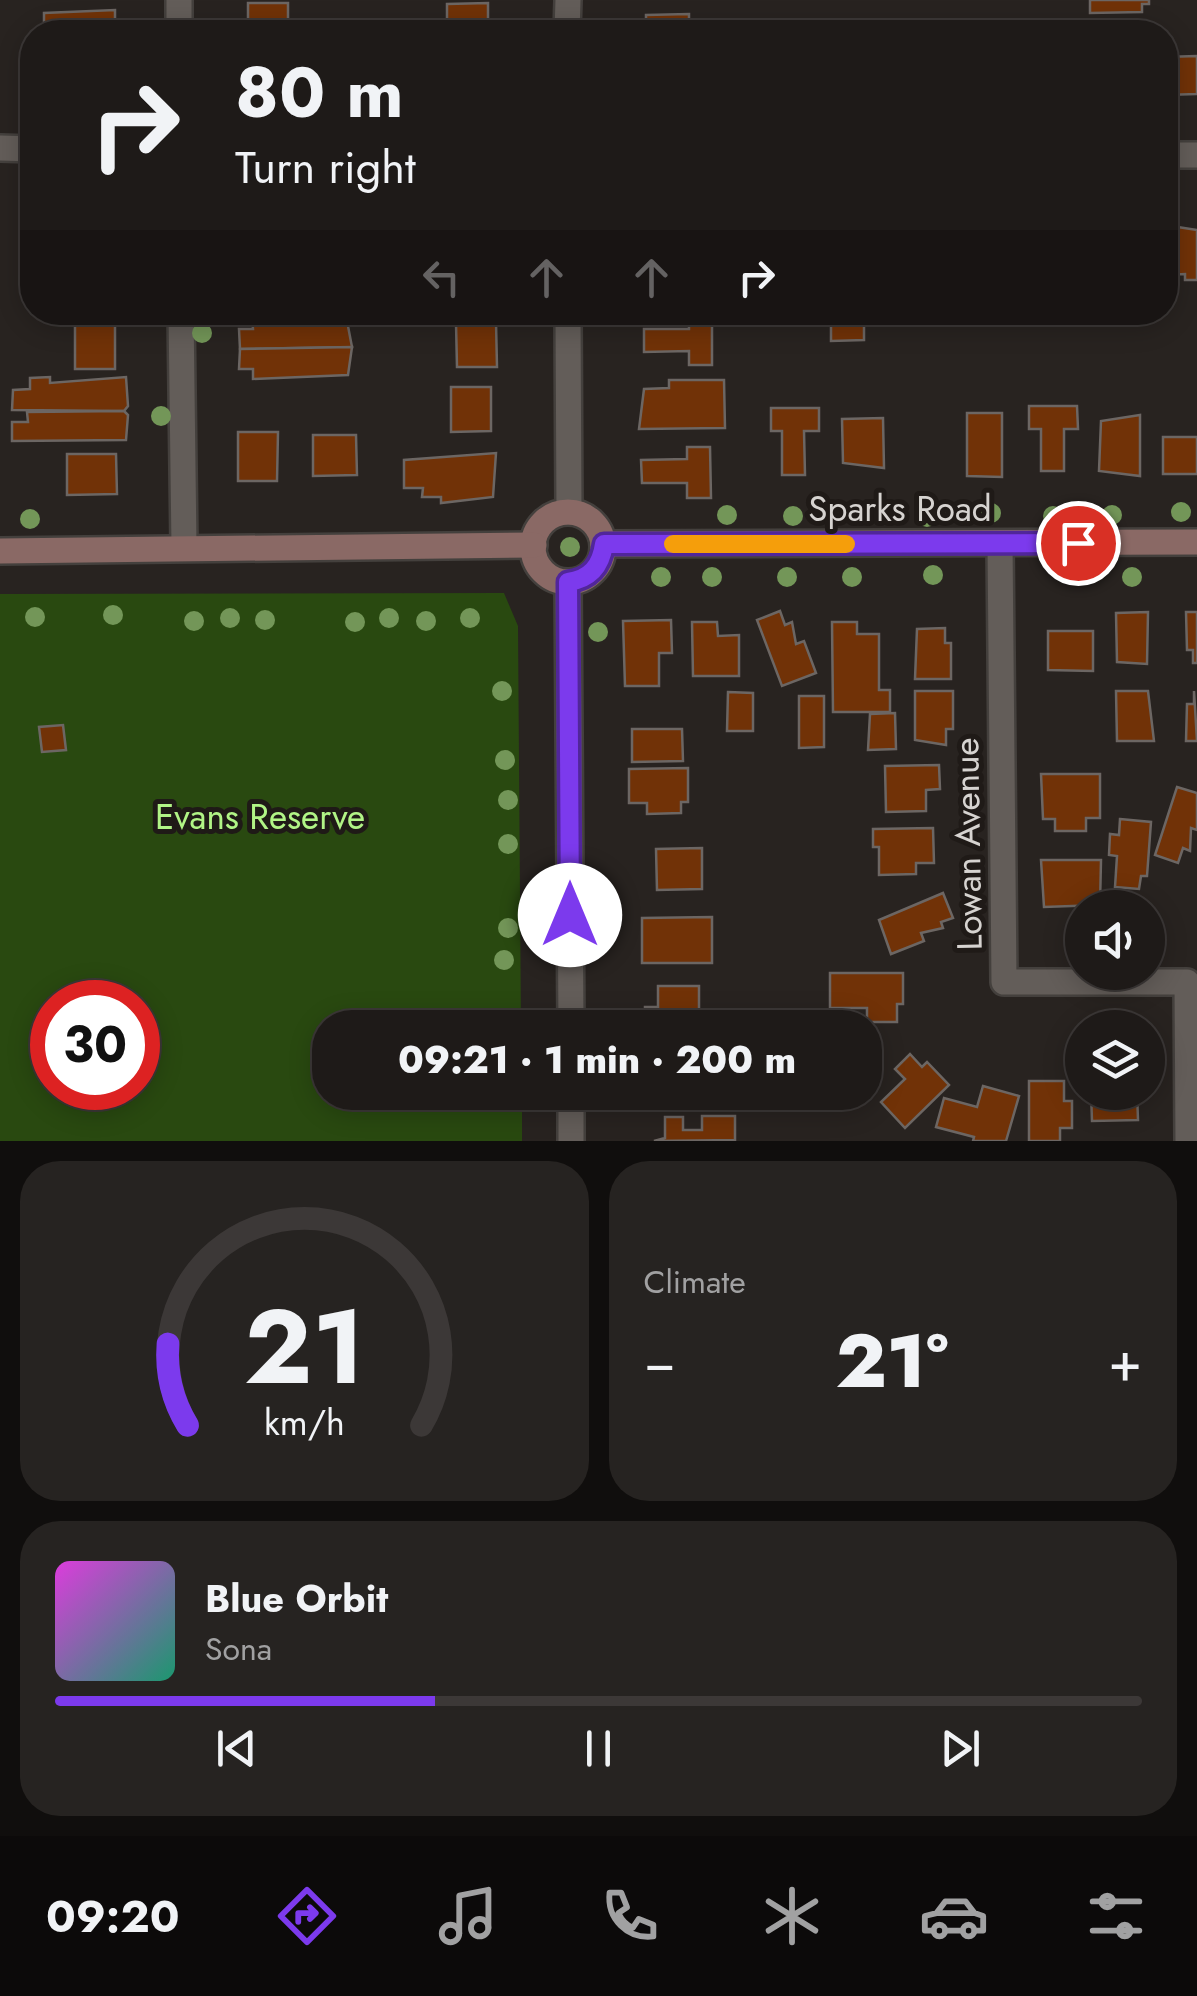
<!DOCTYPE html>
<html lang="en">
<head>
<meta charset="utf-8">
<style>
	body { margin:0; font-family:Jost,sans-serif; background:#262321; color:#f1f3f6; height:100vh; display:flex; flex-direction:column; font-size:38px; white-space:nowrap }
	* { box-sizing:border-box; margin:0 }
	p { font-size:32px; color:#a1a1a2 }
	.icon { flex:none; width:55px; height:55px; fill:none; stroke:currentColor; stroke-width:2; stroke-linecap:round; stroke-linejoin:round }
	.map { position:relative; height:1141px; overflow:hidden }
	.drawer { display:flex; flex-direction:column; gap:20px; padding:20px; background:#100e0d; flex:1 }
	.drawer>* { flex:none }
	.banner { position:absolute; left:20px; top:20px; width:1158px; height:305px; border-radius:40px; box-shadow:0 5px 25px #0003,0 0 0 2px #3c3837; background:#1e1a18; color:#f1f3f6; overflow:hidden }
	.controls { position:absolute; left:1065px; top:890px; display:grid; gap:20px }
	.controls a { display:grid; place-items:center; width:100px; height:100px; border-radius:50%; background:#1e1a18; box-shadow:0 5px 25px #0003,0 0 0 2px #3c3837; font-size:50px }
	.speed { position:absolute; left:30px; top:980px; display:flex; gap:20px; font-size:50px; font-weight:700; text-align:center }
	.speed>* { display:grid; place-content:center; width:130px; height:130px; border-radius:50%; background:#1e1a18; box-shadow:0 5px 25px #0003,0 0 0 2px #3c3837; line-height:1 }
	.speed .limit { border:15px solid #d22; background:#fff; color:#111 }
	.pin { position:absolute; display:grid; place-items:center; width:85px; height:85px; color:#fff; margin:-42px; border:5px solid #fff; border-radius:50%; box-shadow:0 2px 10px #0007 }
	.me { position:absolute; width:110px; margin:-55px; rotate:0deg; stroke-linejoin:round; filter:drop-shadow(0 0 8px #0008) }
	.turn { display:flex; align-items:center; gap:35px; height:210px; padding:0 50px; font-size:45px }
	.turn .icon { width:130px; height:130px; stroke-width:2.5 }
	.turn b { display:block; font-size:70px; line-height:85px }
	.lanes { display:flex; align-items:center; height:95px; padding:0 50px; background:#0003; justify-content:center; gap:50px; direction:ltr }
	.lanes .off { opacity:.35 }
	.big { font-size:75px; font-weight:800; line-height:1.1 }
	.drawer .tile { flex:1; display:flex; flex-direction:column; justify-content:center; gap:15px; min-width:0; padding:0 35px; border-radius:40px; background:#262321 }
	.drawer .dial { align-items:center; gap:0 }
	.dial svg { height:260px; overflow:visible; fill:none; stroke:#3c3837; stroke-width:7; stroke-linecap:round; text-anchor:middle }
	.dial text { fill:#f1f3f6; stroke:none }
	.song { display:flex; align-items:center; gap:30px }
	.cover { width:120px; height:120px; border-radius:15px; background:linear-gradient(135deg,hsl(300 70% 55%),hsl(160 70% 35%)) }
	.played { height:10px; border-radius:5px; background:linear-gradient(90deg,#7c3aed 35%,#3c3837 35%) }
	.keys { display:flex; justify-content:space-around; direction:ltr }
	.heat { display:flex; justify-content:space-between; align-items:center; font-size:55px; direction:ltr }
	.drawer .tiles { flex:1; display:grid; gap:20px; grid-template-columns:1fr 1fr }
	.tile:last-child { grid-column:span 2 }
	.trip { position:absolute; left:312px; top:1010px; width:570px; height:100px; border-radius:40px; background:#1e1a18; box-shadow:0 5px 25px #0003,0 0 0 2px #3c3837; font-weight:800; line-height:100px; text-align:center }
	.menu { display:flex; height:160px; justify-content:space-around; align-items:center; background:#0c0a0a; color:#a1a1a2 }
	.menu .icon { width:70px; height:70px }
	.menu .on { color:#7c3aed }
	.menu b { font-size:45px; color:#f1f3f6 }
	.map>svg:first-child { display:block }
	.green { fill:#294910; fill-rule:evenodd }
	.building { fill:#713207; stroke:#6c6663; stroke-width:2.5 }
	.lines { fill:none; stroke-linecap:round; stroke-linejoin:round }
	.street-casing { stroke:#44403d; stroke-width:30 }
	.secondary-casing { stroke:#44403d; stroke-width:30 }
	.street { stroke:#635d59; stroke-width:25 }
	.secondary { stroke:#8a6965; stroke-width:25 }
	.tree { fill:#739658 }
	.route-casing { stroke:#51269a; stroke-width:25 }
	.route { stroke:#7c3aed; stroke-width:18 }
	.slow { stroke:#f59e0b; stroke-width:18 }
	.labels { text-anchor:middle; stroke-width:10; stroke-linejoin:round; paint-order:stroke }
	.street-label { font-size:35px; fill:#d6d3d0; stroke:#1f1a17 }
	.park-label { font-size:35px; fill:#b1f486; stroke:#1f1a17 }
</style>
</head>
<body>
<div class="map">
<svg width="1197" height="1141" viewBox="0 0 1197 1141">
	<rect width="100%" height="100%" fill="#282320"/>
	<!-- green -->
	<path class="green" d="M504 593 518 626 521 1027 330 1028V1092L522 1093V1141H0V594ZM52 1002H138V1088H52Z"/>
	<!-- building -->
	<g class="building">
		<path d="M1090 0H1149V4H1142V12L1090 13Z"/>
		<rect x="248" y="3" width="40" height="29"/>
		<path d="M488 3V32H447V4Z"/>
		<path d="M115 10V23H125V32H44V13Z"/>
		<path d="M689 14V32H640H646V15Z"/>
		<rect x="782" y="28" width="41" height="4"/>
		<path d="M1197 56V94L1165 95V57Z"/>
		<path d="M1165 225 1197 230V280H1185V274L1165 275Z"/>
		<path d="M831 312H864V340L831 341Z"/>
		<rect x="970" y="312" width="48" height="6"/>
		<path d="M252 317 347 321 352 347 240 349 239 329H253Z"/>
		<path d="M712 317V365H689V351L644 352V329H689V318Z"/>
		<path d="M496 322 497 367H457L456 323Z"/>
		<rect x="75" y="324" width="40" height="45"/>
		<path d="M352 347 348 375 253 379V369H239L240 349Z"/>
		<path d="M50 377V383L126 377 128 406 124 411 12 410 13 390 30 389V378Z"/>
		<path d="M669 380H724L725 428 639 429 644 389 669 388Z"/>
		<path d="M451 387H491V431L451 432Z"/>
		<path d="M1029 406H1077L1078 429H1064V471H1041V429H1029Z"/>
		<path d="M771 408H819V431H804L805 475H782V431H771Z"/>
		<path d="M124 411 128 415 126 440 12 441V422H28L27 412Z"/>
		<path d="M967 413H1002V477L967 476Z"/>
		<path d="M1140 415V476L1099 471 1101 421Z"/>
		<path d="M883 418 884 468 843 463 842 419Z"/>
		<path d="M238 432H278L277 481H238Z"/>
		<path d="M313 435H356L357 475 313 476Z"/>
		<rect x="1163" y="437" width="34" height="37"/>
		<path d="M687 447H710L711 498H687V483H642L641 460 687 459Z"/>
		<path d="M496 453 493 497 441 503V497H422L423 488H404V460Z"/>
		<path d="M67 454H116L117 494 67 495Z"/>
		<path d="M780 611 785 625 792 622 796 644 804 641 816 673 782 686 757 620Z"/>
		<path d="M1148 612 1147 664 1117 662 1116 613Z"/>
		<path d="M1186 612H1197V663H1193V650H1187Z"/>
		<path d="M671 620 672 653H659V686H625L623 621Z"/>
		<path d="M692 622H717L718 636 739 635V676H693Z"/>
		<path d="M832 622H857V634H879V690H890V712H833Z"/>
		<path d="M945 628V643H951V679H915L917 629Z"/>
		<path d="M1048 631H1093V671L1048 670Z"/>
		<path d="M915 691H953V729H946V745L915 740Z"/>
		<path d="M1116 691H1148L1154 741H1117Z"/>
		<path d="M1194 691 1197 741H1186L1187 704H1194Z"/>
		<path d="M728 692 753 693V731H727Z"/>
		<path d="M799 696H824V747L799 748Z"/>
		<path d="M895 713 896 749 868 750 870 714Z"/>
		<path d="M63 725 66 750 42 752 39 727Z"/>
		<path d="M632 729H682L683 761 632 762Z"/>
		<path d="M939 765 940 789 926 790V811L886 812 885 766Z"/>
		<path d="M688 768V802H681V813L647 814V803H629V769Z"/>
		<path d="M1041 774H1100V818H1086V831H1055V819H1043Z"/>
		<path d="M1177 787 1197 793V830L1191 828 1190 851 1183 848 1178 863 1155 855Z"/>
		<path d="M1120 819 1151 822 1147 876H1141L1139 889 1115 887 1117 856 1109 855 1110 834 1119 835Z"/>
		<path d="M933 828 934 863H916V874L879 875V847H873V829Z"/>
		<path d="M702 848V889L657 890 656 849Z"/>
		<path d="M1041 860H1101L1100 905 1044 907Z"/>
		<path d="M943 893 953 918 941 922 943 928 921 933 924 941 891 954 879 920Z"/>
		<path d="M712 917V963H642V918Z"/>
		<path d="M830 973H903V1004H897V1022H867V1008H830Z"/>
		<path d="M658 986H699V1028H645V1007H658Z"/>
		<path d="M910 1054 922 1067 927 1062 949 1085 905 1128 881 1102 905 1079 895 1069Z"/>
		<path d="M1029 1081H1064V1101H1072V1128H1060V1141H1029Z"/>
		<path d="M983 1086 1019 1096 1006 1141H973L974 1137 936 1127 944 1098 977 1107Z"/>
		<path d="M640 1092H710V1096L640 1097Z"/>
		<path d="M1091 1092H1137L1138 1120 1092 1121Z"/>
		<path d="M702 1116H735V1140L654 1141 665 1138V1117H683V1130H702Z"/>
	</g>
	<g class="lines">
		<defs>
			<g id="street">
				<path d="M179 32V0"/>
				<path d="M567 32 568 0"/>
				<path d="M0 148 32 149"/>
				<path d="M1165 155H1197"/>
				<path d="M181 312 184 547"/>
				<path d="M568 312 569 512"/>
				<path d="M1000 543 1004 982H1187L1188 1141"/>
				<path d="M568 582 571 1028"/>
				<path d="M571 1092V1141"/>
			</g>
			<g id="secondary">
				<circle cx="568" cy="547" r="35"/>
				<path d="M603 544 1197 542"/>
				<path d="M0 551 534 545"/>
			</g>
		</defs>
		<!-- street casing -->
		<use href="#street" class="street-casing"/>
		<!-- secondary casing -->
		<use href="#secondary" class="secondary-casing"/>
		<!-- street -->
		<use href="#street" class="street"/>
		<!-- secondary -->
		<use href="#secondary" class="secondary"/>
	</g>
	<!-- trees -->
	<g class="tree">
		<circle cx="202" cy="333" r="10"/>
		<circle cx="161" cy="416" r="10"/>
		<circle cx="1181" cy="512" r="10"/>
		<circle cx="991" cy="513" r="10"/>
		<circle cx="727" cy="515" r="10"/>
		<circle cx="860" cy="515" r="10"/>
		<circle cx="1112" cy="515" r="10"/>
		<circle cx="793" cy="516" r="10"/>
		<circle cx="1053" cy="516" r="10"/>
		<circle cx="927" cy="517" r="10"/>
		<circle cx="30" cy="519" r="10"/>
		<circle cx="570" cy="547" r="10"/>
		<circle cx="933" cy="575" r="10"/>
		<circle cx="661" cy="577" r="10"/>
		<circle cx="712" cy="577" r="10"/>
		<circle cx="787" cy="577" r="10"/>
		<circle cx="852" cy="577" r="10"/>
		<circle cx="1132" cy="577" r="10"/>
		<circle cx="113" cy="615" r="10"/>
		<circle cx="35" cy="617" r="10"/>
		<circle cx="230" cy="618" r="10"/>
		<circle cx="389" cy="618" r="10"/>
		<circle cx="470" cy="618" r="10"/>
		<circle cx="265" cy="620" r="10"/>
		<circle cx="194" cy="621" r="10"/>
		<circle cx="426" cy="621" r="10"/>
		<circle cx="355" cy="622" r="10"/>
		<circle cx="598" cy="632" r="10"/>
		<circle cx="502" cy="691" r="10"/>
		<circle cx="505" cy="760" r="10"/>
		<circle cx="508" cy="800" r="10"/>
		<circle cx="508" cy="844" r="10"/>
		<circle cx="508" cy="928" r="10"/>
		<circle cx="602" cy="934" r="10"/>
		<circle cx="504" cy="960" r="10"/>
	</g>
	<g class="lines">
		<defs>
			<path id="route" d="M570 915 568 582C590 579 601 566 604 544L1078 543"/>
		</defs>
		<!-- route casing -->
		<use href="#route" class="route-casing"/>
		<!-- route -->
		<use href="#route" class="route"/>
		<!-- slow -->
		<path class="slow" d="M673 544H846"/>
	</g>
	<g class="labels">
		<!-- street labels -->
		<g class="street-label">
			<text x="900" y="521">Sparks Road</text>
			<text transform="translate(968 844) rotate(-91)" y="12">Lowan Avenue</text>
		</g>
		<!-- park labels -->
		<g class="park-label">
			<text x="260" y="829">Evans Reserve</text>
		</g>
	</g>
</svg>
<div class="controls">
<a><svg class="icon" aria-label="sound" viewBox="0 0 24 24"><path d="M4 9h4l5-4v14l-5-4H4zM17 9q2 3 0 6"/></svg></a>
<a><svg class="icon" aria-label="layers" viewBox="0 0 24 24"><path d="M12 4l9 5-9 5-9-5zM3 14l9 5 9-5"/></svg></a>
</div>
<div class="speed"><div class="limit">30</div></div>
<div class="pin" style="left:1078px;top:543px;background:#d93025"><svg class="icon" aria-label="arrive" viewBox="0 0 24 24"><path d="M6 21V4h12l-3 4 3 4H6"/></svg></div>
<svg class="me" style="left:570px;top:915px" viewBox="-20 -20 40 40"><circle r="19" fill="#fff"/><path d="M0-13L10 11 0 6-10 11z" fill="#7c3aed"/></svg>
<div class="trip">09:21 · 1 min · 200 m</div>
<div class="banner">
<div class="turn"><svg class="icon" aria-label="right" viewBox="0 0 24 24"><path d="M7 20v-9h11M14 6l5 5-5 5"/></svg><div><b>80 m</b>Turn right</div></div>
<div class="lanes"><svg class="icon off" aria-label="left" viewBox="0 0 24 24"><path d="M17 20v-9H6M10 6l-5 5 5 5"/></svg><svg class="icon off" aria-label="ahead" viewBox="0 0 24 24"><path d="M12 20V5M6 11l6-6 6 6"/></svg><svg class="icon off" aria-label="ahead" viewBox="0 0 24 24"><path d="M12 20V5M6 11l6-6 6 6"/></svg><svg class="icon" aria-label="right" viewBox="0 0 24 24"><path d="M7 20v-9h11M14 6l5 5-5 5"/></svg></div>
</div>
</div>
<section class="drawer">
<div class="tiles">
<div class="tile dial"><svg viewBox="0 0 100 80">
<path d="M14 69A42 42 0 1 1 86 69"/>
<path d="M14 69A42 42 0 0 1 8 44" stroke="#7c3aed"/>
<text x="50" y="56" font-size="32" font-weight="700">21</text>
<text x="50" y="72" font-size="11">km/h</text>
</svg></div>
<div class="tile"><p>Climate</p>
<div class="heat"><a>−</a><b class="big">21°</b><a>+</a></div>
</div>
<div class="tile">
<div class="song"><i class="cover"></i><div><b>Blue Orbit</b><p>Sona</p></div></div>
<div class="played"></div>
<div class="keys"><svg class="icon" aria-label="previous" viewBox="0 0 24 24"><path d="M18 5L8 12l10 7zM5 5v14"/></svg><svg class="icon" aria-label="pause" viewBox="0 0 24 24"><path d="M8 5v14M16 5v14"/></svg><svg class="icon" aria-label="next" viewBox="0 0 24 24"><path d="M6 5l10 7-10 7zM19 5v14"/></svg></div>
</div>
</div>
</section>
<nav class="menu">
<b>09:20</b>
<svg class="icon on" aria-label="directions" viewBox="0 0 24 24"><path d="M12 3l9 9-9 9-9-9zM9 14v-3h6M13 9l2 2-2 2"/></svg>
<svg class="icon" aria-label="music" viewBox="0 0 24 24"><path d="M9 18V5l10-2v13"/><circle cx="6" cy="18" r="3"/><circle cx="16" cy="16" r="3"/></svg>
<svg class="icon" aria-label="phone" viewBox="0 0 24 24"><path d="M5 4h4l2 5-3 2q2 4 5 5l2-3 5 2v4C11 20 4 13 5 4z"/></svg>
<svg class="icon" aria-label="climate" viewBox="0 0 24 24"><path d="M12 3v18M4 7l16 10M4 17L20 7"/></svg>
<svg class="icon" aria-label="car" viewBox="0 0 24 24"><path d="M5 17H2v-5l4-1 3-4h7l3 4 3 1v5h-3M9 17h6M6 11h13"/><circle cx="7" cy="17" r="2"/><circle cx="17" cy="17" r="2"/></svg>
<svg class="icon" aria-label="filters" viewBox="0 0 24 24"><path d="M4 7h16M4 17h16"/><circle cx="9" cy="7" r="2"/><circle cx="15" cy="17" r="2"/></svg>
</nav>
</body>
</html>
